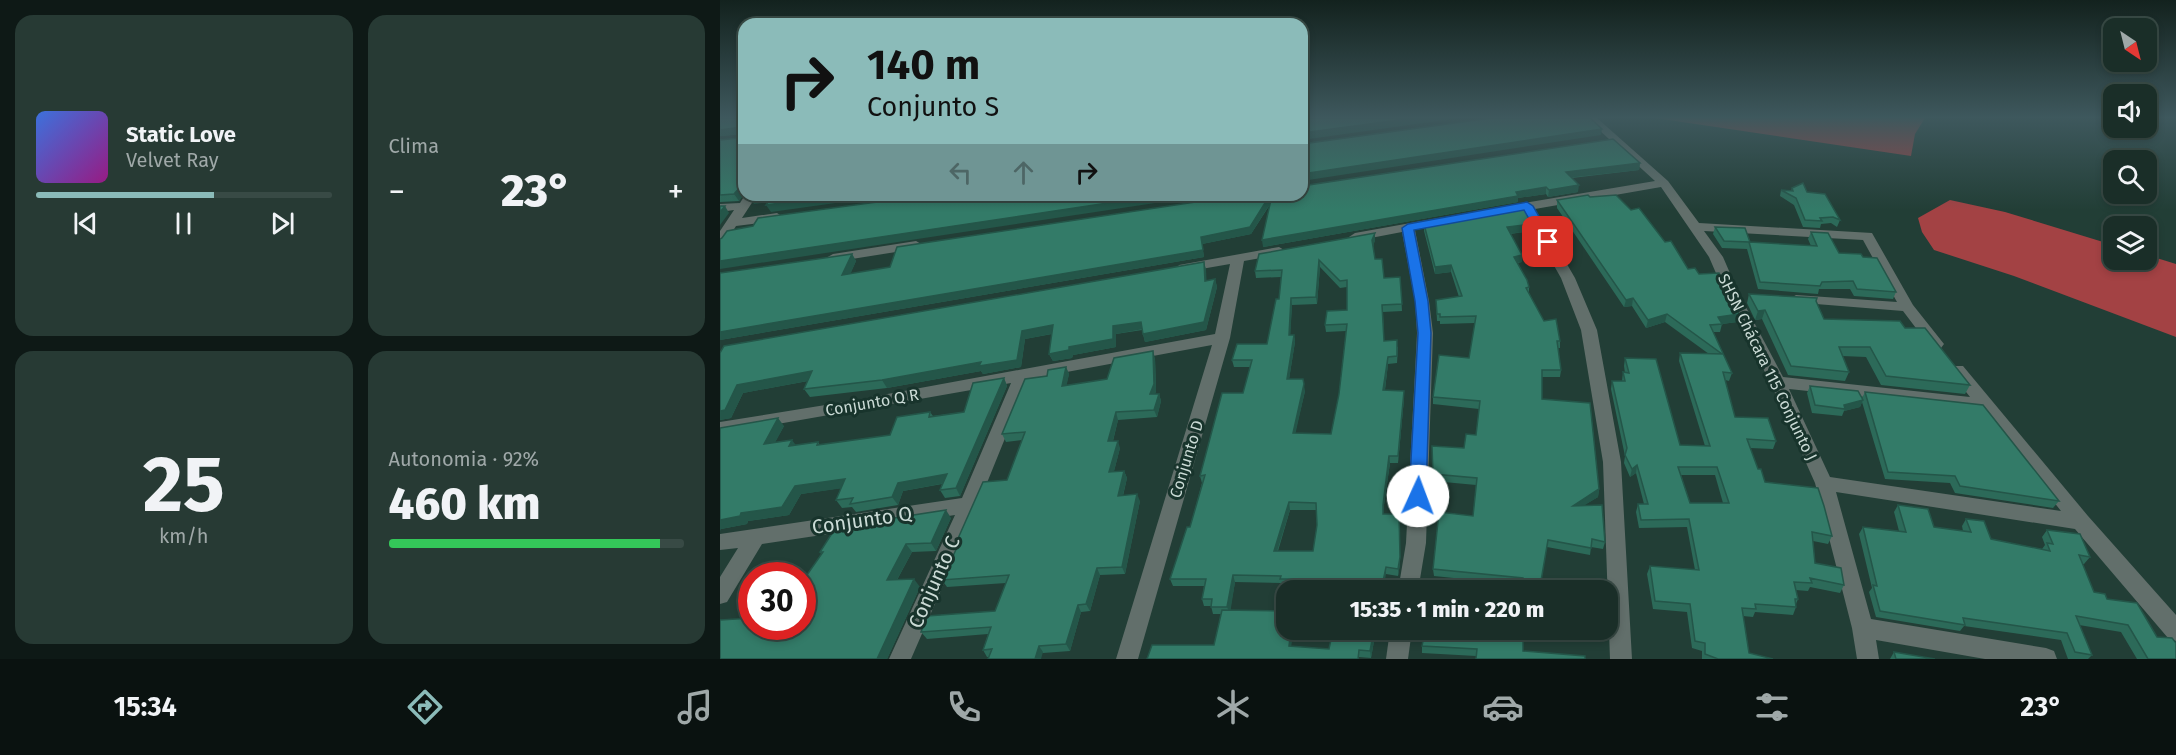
<!DOCTYPE html>
<html lang="pt">
<head>
<meta charset="utf-8">
<style>
	body { margin:0; font-family:"Fira Sans",sans-serif; background:#273a34; color:#f1f3f6; height:100vh; display:flex; flex-direction:column; font-size:22px; white-space:nowrap }
	* { box-sizing:border-box; margin:0 }
	p { font-size:20px; color:#9fa8a8 }
	.icon { flex:none; width:33px; height:33px; fill:none; stroke:currentColor; stroke-width:2; stroke-linecap:round; stroke-linejoin:round }
	.map { position:relative; flex:1; overflow:hidden }
	.sheet { display:flex; flex-direction:column; gap:15px; padding:15px; background:#0e1916; width:720px }
	.sheet>* { flex:none }
	.hud { position:absolute; left:18px; top:18px; width:570px; height:183px; border-radius:18px; box-shadow:0 3px 9px #0003,0 0 0 2px #384a45; background:#8bbbb9; color:#111; overflow:hidden }
	.needle { width:39px; rotate:145deg }
	.controls { position:absolute; left:1383px; top:18px; display:grid; gap:12px }
	.controls a { display:grid; place-items:center; width:54px; height:54px; border-radius:12px; background:#1a2e28; box-shadow:0 3px 9px #0003,0 0 0 2px #384a45; font-size:30px }
	.speed { position:absolute; left:18px; top:562px; display:flex; gap:12px; font-size:30px; font-weight:700; text-align:center }
	.speed>* { display:grid; place-content:center; width:78px; height:78px; border-radius:50%; background:#1a2e28; box-shadow:0 3px 9px #0003,0 0 0 2px #384a45; line-height:1 }
	.speed .limit { border:9px solid #d22; background:#fff; color:#111 }
	.pin { position:absolute; display:grid; place-items:center; width:51px; height:51px; color:#fff; margin:-26px; border-radius:12px; box-shadow:0 3px 9px #0006 }
	.me { position:absolute; width:66px; margin:-33px; rotate:2deg; stroke-linejoin:round; filter:drop-shadow(0 0 4px #0008) }
	.turn { display:flex; align-items:center; gap:21px; height:126px; padding:0 30px; font-size:27px }
	.turn .icon { width:78px; height:78px; stroke-width:2.5 }
	.turn b { display:block; font-size:42px; line-height:51px }
	.lanes { display:flex; align-items:center; height:57px; padding:0 30px; background:#0003; justify-content:center; gap:30px; direction:ltr }
	.lanes .off { opacity:.35 }
	.big { font-size:45px; font-weight:800; line-height:1.1 }
	.sheet .card { flex:1; display:flex; flex-direction:column; justify-content:center; gap:9px; min-width:0; padding:0 21px; border-radius:18px; background:#273a34 }
	.sheet .dial { align-items:center; gap:0 }
	.dial b { font-size:78px; line-height:1 }
	.song { display:flex; align-items:center; gap:18px }
	.cover { width:72px; height:72px; border-radius:9px; background:linear-gradient(135deg,hsl(220 70% 55%),hsl(310 70% 35%)) }
	.played { height:6px; border-radius:3px; background:linear-gradient(90deg,#8bbbb9 60%,#384a45 60%) }
	.keys { display:flex; justify-content:space-around; direction:ltr }
	.heat { display:flex; justify-content:space-between; align-items:center; font-size:33px; direction:ltr }
	.charge { height:9px; border-radius:4px; background:linear-gradient(90deg,#34c759 92%,#384a45 0) }
	.sheet .tiles { flex:1; display:grid; gap:15px; grid-template-columns:repeat(2,1fr) }
	.trip { position:absolute; left:556px; top:580px; width:342px; height:60px; border-radius:18px; background:#1a2e28; box-shadow:0 3px 9px #0003,0 0 0 2px #384a45; font-weight:800; line-height:60px; text-align:center }
	.menu { display:flex; height:96px; justify-content:space-around; align-items:center; background:#0a1210; color:#9fa8a8 }
	.menu .icon { width:42px; height:42px }
	.menu .selected { color:#8bbbb9 }
	.menu b { font-size:27px; color:#f1f3f6 }
	main { display:flex; flex:1; min-height:0 }
	.map>svg:first-child { display:block }
	.water { fill:#a34244 }
	.lines { fill:none; stroke-linecap:round; stroke-linejoin:round }
	.minor { fill:#626f6b; fill-rule:evenodd }
	.wall { fill:#2c6a59; fill-rule:evenodd }
	.shaded-wall { fill:#245649 }
	.building { fill:#337b68; stroke:#245649; stroke-width:1.5; fill-rule:evenodd }
	.route { fill:#1a73e8; stroke:#114b97; stroke-width:1.5 }
	.labels { text-anchor:middle; stroke-width:6; stroke-linejoin:round; paint-order:stroke }
	.street-label { font-size:16px; fill:#cbdbd6; stroke:#18342c }
	.near-street-label { font-size:20px; fill:#cbdbd6; stroke:#18342c }
</style>
</head>
<body>
<main>
<section class="sheet">
<div class="tiles">
<div class="card">
<div class="song"><i class="cover"></i><div><b>Static Love</b><p>Velvet Ray</p></div></div>
<div class="played"></div>
<div class="keys"><svg class="icon" aria-label="previous" viewBox="0 0 24 24"><path d="M18 5L8 12l10 7zM5 5v14"/></svg><svg class="icon" aria-label="pause" viewBox="0 0 24 24"><path d="M8 5v14M16 5v14"/></svg><svg class="icon" aria-label="next" viewBox="0 0 24 24"><path d="M6 5l10 7-10 7zM19 5v14"/></svg></div>
</div>
<div class="card"><p>Clima</p>
<div class="heat"><a>−</a><b class="big">23°</b><a>+</a></div>
</div>
<div class="card dial"><b>25</b><p>km/h</p></div>
<div class="card"><p>Autonomia · 92%</p><b class="big">460 km</b><div class="charge"></div></div>
</div>
</section>
<div class="map">
<svg width="1456" height="659" viewBox="0 0 1456 659">
	<rect width="100%" height="100%" fill="#223e36"/>
	<!-- water -->
	<g class="water">
		<path d="M935 118H1205L1195 134 1191 156Z"/>
		<path d="M1230 200 1285 212 1393 245 1394 260H1426L1427 255 1456 264V337L1294 276 1214 250 1202 232 1198 218Z"/>
	</g>
	<g class="lines">
		<!-- minor -->
		<g class="minor">
			<path d="M866 118H877L948 181 979 223 1152 233 1193 305 1224 344 1221 348H1211L1183 311 1071 302 1069 299 1076 295 1177 302 1143 240 984 231 1003 257 1019 294 1063 377 1250 397 1229 370 1231 366H1243L1368 516 1456 615V641L1448 638 1355 529 1116 492 1151 619 1326 648 1334 651 1337 659H1265L1156 640 1159 659H1137L1132 628 1095 483 1050 382 1005 294 989 257 941 187 815 209 855 278 877 330 901 462 912 659H890L883 462 861 330 841 278 803 211 756 219 750 215 756 211 935 181ZM1069 389 1260 409 1341 511 1110 477Z"/>
			<path d="M25 195H37L22 218 57 213 63 217 57 221 16 226 5 244 0 245V231L14 210 0 212V204L20 203Z"/>
			<path d="M724 217 730 221 728 224 695 230 709 301 713 333 706 543 698 591H678L686 543 697 333 695 301 682 232 635 241 629 237 635 233Z"/>
			<path d="M196 241 203 245 201 248 113 262 106 258 113 254Z"/>
			<path d="M559 247 566 251 564 254 524 261 510 338 418 659H396L492 345 309 379 258 505 191 659H169L235 515 42 544 7 602 0 604V577L18 548 0 550V534L242 498 291 383 0 434V422L124 402 495 334 510 264 464 272 457 268 459 265Z"/>
			<path d="M670 630H692L688 659H666Z"/>
		</g>
	</g>
	<!-- wall -->
	<g class="wall">
		<path d="M24 118V194L19 201 0 202V140L20 138 22 136V134L0 136Z"/>
		<path d="M920 163 919 170 852 178 858 192 828 197 826 194 798 198V202L543 247 551 203 531 234 482 244 484 257 0 340 132 254 136 261 130 274 170 267 522 195Z"/>
		<path d="M1072 188 1087 192 1120 220 1117 227 1111 223 1101 224 1100 228 1083 227 1074 205 1060 196 1061 190 1071 191Z"/>
		<path d="M870 197 911 210 945 242 968 269 1017 322 1002 324 1000 332H993L1012 373 1009 381 1005 380 1015 417 1056 441 1053 449 1030 448 1038 469 1045 482 1112 536 1108 544 1093 541 1095 563 1124 585 1120 593 1090 587 1088 591 1076 590 1078 599 1076 604V607L1073 615 1035 612 1033 617 1023 616 1029 653 1053 659H982V651L972 648 967 612 933 609 927 574 930 566 975 570 967 527 919 528 916 512 918 504H924L916 473 910 477 904 463 905 456 891 389 892 381H902L903 372 905 373 904 366 905 358 960 445 985 446 959 361 960 353 989 354 945 322 926 328 912 306 904 307 837 208V200ZM961 475H995L1003 503H970Z"/>
		<path d="M704 224 812 231 790 234 802 262 798 263 809 287V293L824 321 840 341V348H838L841 370 840 377H822V399L879 489 878 497 864 505 885 542 883 549 871 547 870 555 827 547 802 585 714 576 713 569 753 516 756 485 713 481 712 446 744 448 756 435 759 409 713 404V397L749 358 755 323 720 324V321H717L716 300 739 297 731 272 715 274 704 231Z"/>
		<path d="M995 227 1030 242 1091 246 1088 239 1091 232 1119 253 1143 257 1176 292 1173 299 1134 296 1130 289H1099L1098 294 1038 289 1027 249 1002 248 993 234Z"/>
		<path d="M655 240 653 246 655 259 664 278 680 277 682 311 663 312 664 341 678 347 677 363 668 364 665 390 684 398 678 463H670L663 512V514L680 522V564L678 576 666 574 586 586H562L561 583 515 582 510 610 571 646 609 649 613 630H656L651 658 494 645 501 614H493L491 606H484L482 599 484 586H453L450 579 470 527 482 483 480 476 523 393 530 367H514L512 360 547 344 559 299 561 277 536 278 535 271ZM600 267 620 288 627 287V310L605 325 606 332 626 331 619 394 611 434 575 433 585 391 569 379 575 342 574 335H570L572 305 597 304ZM570 510H596L597 525 593 551H558Z"/>
		<path d="M484 262 486 270V281L495 279 497 287 486 330 425 342 422 330 396 334V347L353 355 352 358 333 361 329 354 332 334 305 339 301 367 263 374 261 371 167 388 90 397 84 389 88 381 23 393 11 418 0 420V353Z"/>
		<path d="M1029 294 1096 301 1104 319 1185 328 1250 385 1245 394 1161 385 1146 357 1122 356 1129 372 1125 381 1068 375 1042 319 1035 320 1027 303Z"/>
		<path d="M435 358 436 391 435 394H439L441 401 437 417 398 420 393 441 400 448 394 471H404L407 478 403 496 420 501 405 574 380 575 370 611 361 612 350 651 267 657 263 650 268 634 207 639 201 632 275 611 286 583 227 587 222 580 238 545 236 543 287 480 302 440 286 442 282 434 327 376 346 367 349 374 346 386 387 379Z"/>
		<path d="M284 378 287 386 240 496 225 498 220 490 222 484 183 491 178 505 136 512 132 507 122 508 116 500 121 488 81 494 69 515 28 521 27 524 1 529 0 428 64 426 55 442 76 445 98 442 100 445 170 435 210 412 213 416 244 412Z"/>
		<path d="M1090 386 1142 398 1145 392 1339 501 1333 508 1235 493 1230 483 1165 479 1142 402 1140 407 1124 411 1122 416 1092 413 1087 393Z"/>
		<path d="M1178 505 1214 527 1243 531 1242 526 1246 519 1271 539 1322 549 1325 545 1322 537 1327 530 1370 557 1364 564H1362L1374 592 1387 599 1437 637 1456 659H1417L1401 632 1359 625 1372 655 1368 659H1348L1341 640 1244 626 1240 631 1156 617 1149 592 1152 588 1139 534 1143 527 1179 531 1174 512Z"/>
		<path d="M231 518 216 551 192 552 177 580 200 587 167 659H0L82 627 101 554 100 552Z"/>
		<path d="M803 630 756 656 702 653V646Z"/>
		<path d="M1174 652 1215 659H1170Z"/>
	</g>
	<!-- shaded-wall -->
	<g class="shaded-wall">
		<path d="M694 118H739L582 140V133Z"/>
		<path d="M20 127 24 134 0 136V130Z"/>
		<path d="M882 129 881 135 582 181V174Z"/>
		<path d="M920 163 919 170 846 178V172Z"/>
		<path d="M859 185 858 192 828 197 829 190Z"/>
		<path d="M21 186 24 191V194L19 201 14 194Z"/>
		<path d="M826 187V194L798 198V202L543 247 542 240 796 192Z"/>
		<path d="M48 195H54L57 201 34 204 29 197Z"/>
		<path d="M120 195H173L51 212 46 205Z"/>
		<path d="M441 195H488L0 269V261Z"/>
		<path d="M550 195H555V196L531 234 482 244 484 257 0 340V332L481 237Z"/>
		<path d="M5 206 9 213 0 225V212Z"/>
		<path d="M813 224 812 231 787 234V227Z"/>
		<path d="M655 233V240L653 247 652 240Z"/>
		<path d="M132 254 136 261 127 282 122 275Z"/>
		<path d="M802 255V262L794 263V257Z"/>
		<path d="M599 260 600 267 597 304 596 297Z"/>
		<path d="M484 262 486 270 487 288 485 281Z"/>
		<path d="M731 265V272L715 274V267Z"/>
		<path d="M495 279 497 287 486 330 425 342 423 334Z"/>
		<path d="M571 298 572 305 570 342 569 335Z"/>
		<path d="M913 298 912 306 904 307 906 300Z"/>
		<path d="M1045 310 1042 319 1035 320 1038 311Z"/>
		<path d="M947 314 945 322 926 328 928 320Z"/>
		<path d="M1019 314 1017 322 1002 324 998 317Z"/>
		<path d="M421 322 423 329 396 334V347L353 355 352 358 333 361 329 354 349 347 393 326Z"/>
		<path d="M333 325 336 333 305 339 301 367 263 374 261 371 167 388 162 380 302 331Z"/>
		<path d="M574 335 575 342 568 386 567 379Z"/>
		<path d="M433 351 435 358 436 391 432 402 430 394Z"/>
		<path d="M668 357V364L664 397 663 390Z"/>
		<path d="M346 367 349 374 345 393 342 386Z"/>
		<path d="M92 371 98 379 23 393 11 418 0 420V411L17 385Z"/>
		<path d="M284 378 287 386 240 496 236 488Z"/>
		<path d="M583 379 585 391 574 440 573 433Z"/>
		<path d="M684 391V398L678 463V456Z"/>
		<path d="M439 394 441 401 437 417 434 410Z"/>
		<path d="M1143 400 1140 407 1124 411 1125 409 1124 405Z"/>
		<path d="M396 412 398 420 391 448 388 441Z"/>
		<path d="M58 418 64 426 50 452 44 444Z"/>
		<path d="M72 440 78 448 69 446Z"/>
		<path d="M398 441 400 448 392 479 389 472Z"/>
		<path d="M669 456 670 463 663 512 664 522 663 505Z"/>
		<path d="M917 465 916 473 910 477 912 469Z"/>
		<path d="M404 471 407 478 401 503 398 496Z"/>
		<path d="M227 474 231 482 183 491 178 505 172 497 178 483Z"/>
		<path d="M125 479 131 487 81 494 69 515 28 521 27 524 1 529 0 531V520L75 486Z"/>
		<path d="M879 489 878 497 852 513 853 506Z"/>
		<path d="M417 494 420 501 405 574 402 567Z"/>
		<path d="M569 502 570 510 555 558 554 551Z"/>
		<path d="M226 510 231 518 216 551 211 543Z"/>
		<path d="M680 522V564L678 576V569Z"/>
		<path d="M186 544 192 552 173 587 167 580Z"/>
		<path d="M666 567V574L663 591H661Z"/>
		<path d="M377 568 380 575 370 611 366 604Z"/>
		<path d="M513 575 515 582 510 614 507 607Z"/>
		<path d="M194 579 200 587 167 659H157Z"/>
		<path d="M358 605 361 612 350 651 346 644Z"/>
		<path d="M571 630H574L570 653 569 646Z"/>
		<path d="M654 630H656L651 658 650 651Z"/>
		<path d="M319 646 323 652 321 659H315Z"/>
	</g>
	<!-- building -->
	<g class="building">
		<path d="M0 118H24V186H21L14 194 0 195V140L20 138 22 136 20 127 0 130Z"/>
		<path d="M582 118H694L582 133Z"/>
		<path d="M771 118H870L882 129 582 174V144Z"/>
		<path d="M893 139 920 163 846 172 859 185 829 190 826 187 796 192 798 196 542 240 552 195H582V186Z"/>
		<path d="M1083 183 1087 192 1105 194 1120 220 1113 217 1100 218 1102 221 1085 220 1076 198 1061 190 1073 191 1072 188Z"/>
		<path d="M30 195H48L29 197Z"/>
		<path d="M53 195H120L46 205Z"/>
		<path d="M209 195H441L0 261V239L2 238 7 231 33 226 38 218Z"/>
		<path d="M522 195H550L530 227 481 237 483 250 0 332V273L132 254 122 275 170 267 177 247Z"/>
		<path d="M868 195 870 197 896 195 911 210 919 208 945 242 951 241 968 269 975 268 979 274 999 273 1019 314 998 317 1002 324 990 325 1012 373 1003 372 1015 417 1048 418 1056 441 1027 439 1038 469H1041L1045 482 1098 488 1104 506 1112 536 1092 532 1095 563 1121 568 1124 585 1090 578 1092 583 1074 582 1078 599H1075L1076 607 1035 604 1036 609 1022 608 1029 653 1053 659H998L985 654V643L975 641 970 604 935 601 930 566 979 570 969 519 921 520 918 504H928L917 465 912 469 905 455 907 448 892 381H905L903 372 909 373 905 358 936 359 960 445 990 446 960 353 1002 354 947 314 928 320 913 298 906 300 837 200ZM958 467H997L1009 503H970Z"/>
		<path d="M0 206H5L0 212Z"/>
		<path d="M803 207 813 224 787 227 802 255 794 257 807 280 809 287 806 288 824 321 836 319 840 341H837L841 370H822V399L870 403 879 489 853 506 882 505 885 542 872 539 871 548 828 540 821 581 829 583V591H802L803 578 713 569 719 512 753 516 757 478 713 474 712 446 744 448 746 434 756 435 760 401 713 397 719 355 749 358 756 316 720 317V314H717L716 300 742 296 731 265 715 267 704 224Z"/>
		<path d="M995 227 1025 228 1030 242 1097 246 1091 232 1108 233 1119 253 1141 254 1143 257 1157 258 1176 292 1137 289 1133 281 1102 282 1100 286 1040 282 1029 242 1004 241Z"/>
		<path d="M655 233 652 240 655 259H662L664 278 680 277 682 304 662 305 664 341 677 340V356L668 357 663 390 684 391 678 456H669L663 505V514H679L680 557 678 569 666 567 661 591H585L588 579H560L561 576 513 575 507 607H491L492 599H482L486 579H450L467 527H470L485 475 480 476 502 393H523L532 360H512L517 344H547L556 299H559L562 270 535 271 539 254ZM599 260 620 281 627 280V310L607 311 605 325 627 324 619 394 611 434 573 433 584 384 583 379H567L574 335H569L571 298 596 297ZM569 502 596 503 597 525 593 551H554Z"/>
		<path d="M484 262 485 281 495 279 484 322 423 334 421 322 393 326V339L349 347V350L329 354 333 325 302 331 297 360 259 366 261 362 162 380 84 389 92 371 17 385 5 410 0 411V353L4 346Z"/>
		<path d="M1029 294 1097 298 1096 301 1104 319 1180 321 1185 328H1205L1250 385 1166 376 1150 347H1119L1129 372 1071 366 1045 310 1038 311Z"/>
		<path d="M433 351 434 384 430 394H439L434 410 396 412 388 441H398L389 472 404 471 398 496 417 494 402 567 377 568 366 604 358 605 346 644 319 646 315 659H268L272 649 263 650 271 627 201 632 207 616 275 611 289 575 222 580 239 543H236L263 482 287 480 305 432 282 434 305 379 327 376 328 370 346 367 342 386 387 379 394 358Z"/>
		<path d="M284 378 236 488 220 490 227 474 178 483 172 497 130 504 133 498 116 500 125 479 75 486 62 507 21 513 20 516 0 520V428L58 418 44 444 72 440 69 446 98 442 97 445 170 435 177 417 210 412 209 417 244 412 253 383Z"/>
		<path d="M1090 386 1138 391 1143 400 1124 405 1125 409 1095 405Z"/>
		<path d="M1145 392 1263 405 1339 501 1240 486 1235 476 1168 472Z"/>
		<path d="M1178 505 1208 509 1214 527 1251 532 1246 519 1264 521 1271 539 1330 551 1327 543 1333 544 1327 530 1360 534 1370 557 1359 555 1374 592 1385 594 1387 599 1417 603 1437 637 1452 638 1456 643V659H1428L1408 625 1356 616 1372 655 1355 652 1347 633 1243 618 1245 625 1160 611 1153 585 1157 586 1143 527 1186 532Z"/>
		<path d="M226 510 211 543 186 544 167 580 194 579 157 659H0V620L32 618V627H82V582L103 552H100L116 527Z"/>
		<path d="M502 610 567 611V630H571L569 646 609 649 613 630H654L650 651 639 650 638 659H427L432 645H494Z"/>
		<path d="M705 630H803V651L865 656V659H756L757 649 702 646Z"/>
		<path d="M1174 652 1215 659H1176Z"/>
	</g>
	<!-- sky -->
	<linearGradient id="sky" x2="0" y2="1"><stop stop-color="#13221e"/><stop offset="0.56" stop-color="#3e585d"/><stop offset="1" stop-color="#3e585d" stop-opacity="0"/></linearGradient>
	<rect width="1456" height="210" fill="url(#sky)"/>
	<!-- route -->
	<path class="route" d="M807 202 813 206 834 242 832 244H823L804 210 694 230 708 301 711 333 706 496 704 501 698 503 692 501 689 496 698 333 695 301 682 228 688 224Z"/>
	<g class="labels">
		<!-- street labels -->
		<g class="street-label">
			<text transform="translate(1048 367) rotate(64)" y="6">SHSN Chácara 115 Conjunto J</text>
			<text transform="translate(152 402) rotate(-10)" y="6">Conjunto Q R</text>
			<text transform="translate(466 459) rotate(-73)" y="6">Conjunto D</text>
		</g>
		<!-- near-street labels -->
		<g class="near-street-label">
			<text transform="translate(142 520) rotate(-8)" y="7">Conjunto Q</text>
			<text transform="translate(214 582) rotate(-66)" y="7">Conjunto C</text>
		</g>
	</g>
</svg>
<div class="controls">
<a><svg class="needle" viewBox="-14 -14 28 28"><path d="M0-13l5 13h-10z" fill="#e53935"/><path d="M0 13l5-13h-10z" fill="#9fa8a8"/></svg></a>
<a><svg class="icon" aria-label="sound" viewBox="0 0 24 24"><path d="M4 9h4l5-4v14l-5-4H4zM17 9q2 3 0 6"/></svg></a>
<a><svg class="icon" aria-label="search" viewBox="0 0 24 24"><circle cx="10" cy="10" r="6"/><path d="M15 15l6 6"/></svg></a>
<a><svg class="icon" aria-label="layers" viewBox="0 0 24 24"><path d="M12 4l9 5-9 5-9-5zM3 14l9 5 9-5"/></svg></a>
</div>
<div class="speed"><div class="limit">30</div></div>
<div class="pin" style="left:828px;top:242px;background:#d93025"><svg class="icon" aria-label="arrive" viewBox="0 0 24 24"><path d="M6 21V4h12l-3 4 3 4H6"/></svg></div>
<svg class="me" style="left:698px;top:496px" viewBox="-20 -20 40 40"><circle r="19" fill="#fff"/><path d="M0-13L10 11 0 6-10 11z" fill="#1a73e8"/></svg>
<div class="trip">15:35 · 1 min · 220 m</div>
<div class="hud">
<div class="turn"><svg class="icon" aria-label="right" viewBox="0 0 24 24"><path d="M7 20v-9h11M14 6l5 5-5 5"/></svg><div><b>140 m</b>Conjunto S</div></div>
<div class="lanes"><svg class="icon off" aria-label="left" viewBox="0 0 24 24"><path d="M17 20v-9H6M10 6l-5 5 5 5"/></svg><svg class="icon off" aria-label="ahead" viewBox="0 0 24 24"><path d="M12 20V5M6 11l6-6 6 6"/></svg><svg class="icon" aria-label="right" viewBox="0 0 24 24"><path d="M7 20v-9h11M14 6l5 5-5 5"/></svg></div>
</div>
</div>
</main>
<nav class="menu">
<b>15:34</b>
<svg class="icon selected" aria-label="directions" viewBox="0 0 24 24"><path d="M12 3l9 9-9 9-9-9zM9 14v-3h6M13 9l2 2-2 2"/></svg>
<svg class="icon" aria-label="music" viewBox="0 0 24 24"><path d="M9 18V5l10-2v13"/><circle cx="6" cy="18" r="3"/><circle cx="16" cy="16" r="3"/></svg>
<svg class="icon" aria-label="phone" viewBox="0 0 24 24"><path d="M5 4h4l2 5-3 2q2 4 5 5l2-3 5 2v4C11 20 4 13 5 4z"/></svg>
<svg class="icon" aria-label="climate" viewBox="0 0 24 24"><path d="M12 3v18M4 7l16 10M4 17L20 7"/></svg>
<svg class="icon" aria-label="car" viewBox="0 0 24 24"><path d="M5 17H2v-5l4-1 3-4h7l3 4 3 1v5h-3M9 17h6M6 11h13"/><circle cx="7" cy="17" r="2"/><circle cx="17" cy="17" r="2"/></svg>
<svg class="icon" aria-label="filters" viewBox="0 0 24 24"><path d="M4 7h16M4 17h16"/><circle cx="9" cy="7" r="2"/><circle cx="15" cy="17" r="2"/></svg>
<b>23°</b>
</nav>
</body>
</html>
